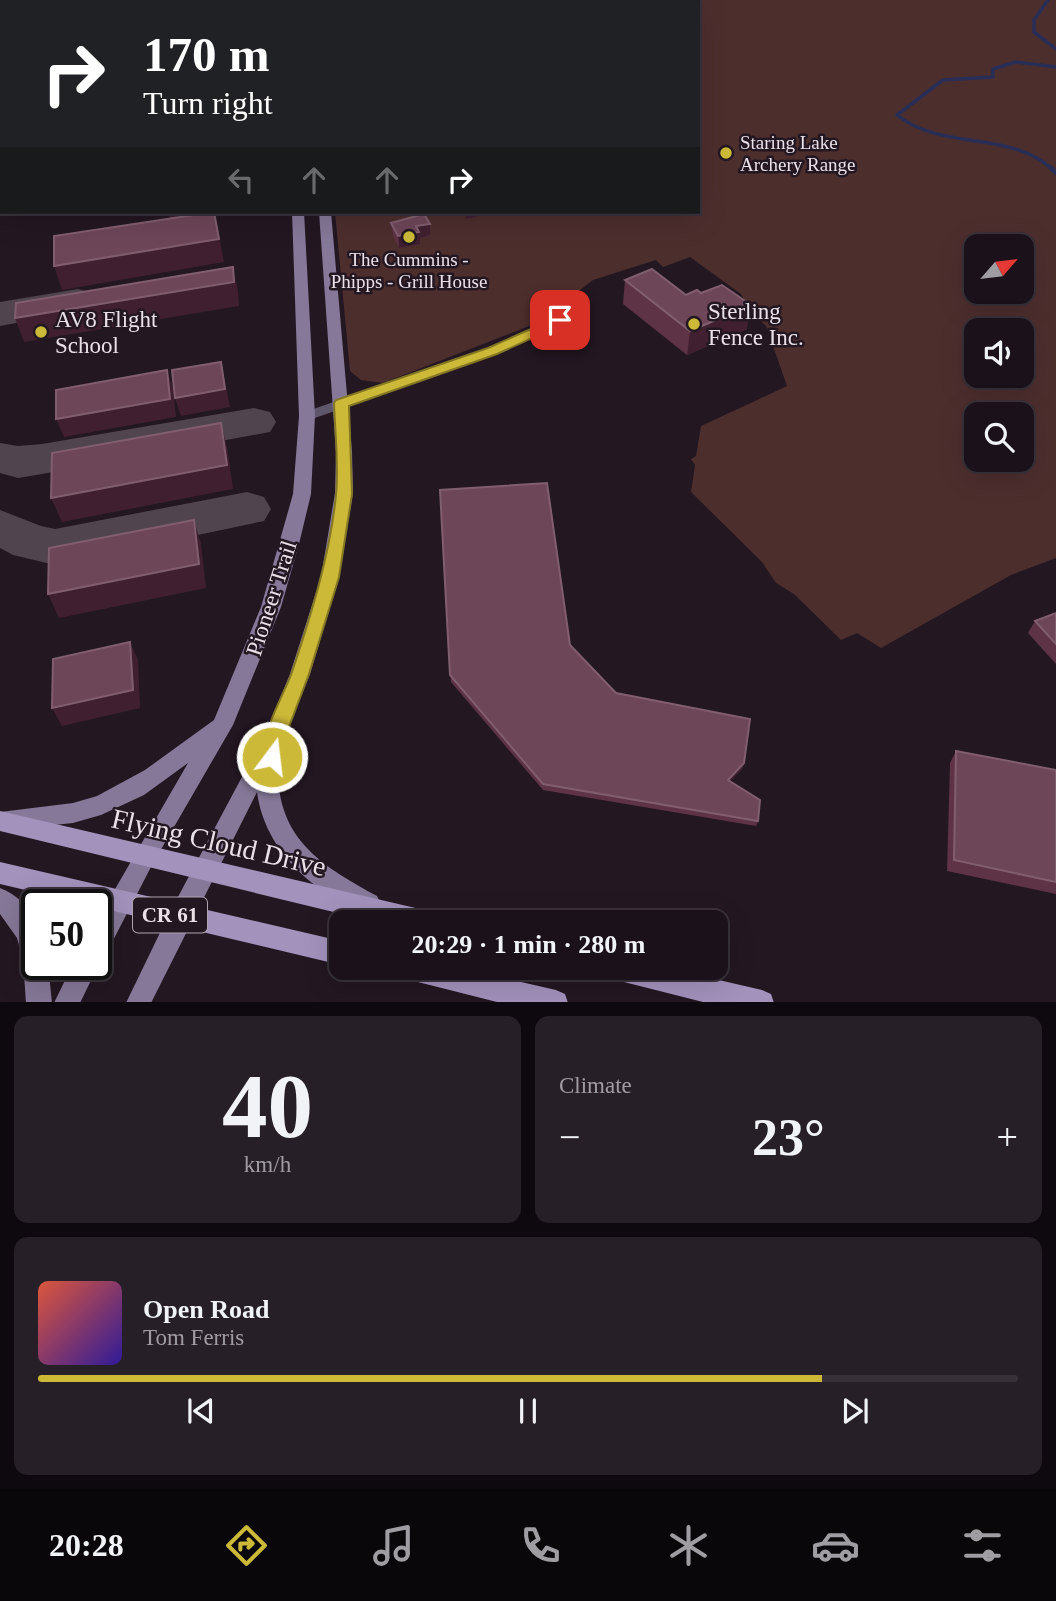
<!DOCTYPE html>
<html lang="en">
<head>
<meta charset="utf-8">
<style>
	body { margin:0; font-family:Georgia,serif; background:#271f27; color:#f1f3f6; height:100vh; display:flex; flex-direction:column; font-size:26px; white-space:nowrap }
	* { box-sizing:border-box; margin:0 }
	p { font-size:23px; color:#9f9da2 }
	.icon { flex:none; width:38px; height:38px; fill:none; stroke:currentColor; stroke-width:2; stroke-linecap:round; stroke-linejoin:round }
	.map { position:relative; height:1002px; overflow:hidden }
	.side { display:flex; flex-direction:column; gap:14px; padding:14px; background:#0e090e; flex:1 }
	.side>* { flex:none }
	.guide { position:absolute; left:0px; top:0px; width:700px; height:214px; box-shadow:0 7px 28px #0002,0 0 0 2px #383139; background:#202124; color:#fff; overflow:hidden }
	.needle { width:46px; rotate:62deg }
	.fabs { position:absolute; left:964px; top:234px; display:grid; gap:14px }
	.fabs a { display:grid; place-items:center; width:70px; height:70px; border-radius:14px; background:#1a111a; box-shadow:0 7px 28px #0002,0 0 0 2px #383139; font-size:35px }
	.speed { position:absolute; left:21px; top:889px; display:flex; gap:14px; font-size:35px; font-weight:700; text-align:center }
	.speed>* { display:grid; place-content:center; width:91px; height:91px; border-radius:50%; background:#1a111a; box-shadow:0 7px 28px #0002,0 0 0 2px #383139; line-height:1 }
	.speed .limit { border:4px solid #111; border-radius:10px; background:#fff; color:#111 }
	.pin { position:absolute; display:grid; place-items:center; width:60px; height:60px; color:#fff; margin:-30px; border-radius:14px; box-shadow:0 4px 10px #0006 }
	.me { position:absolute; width:77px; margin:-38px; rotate:15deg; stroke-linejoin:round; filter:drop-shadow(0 0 5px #0008) }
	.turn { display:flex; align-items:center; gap:24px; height:147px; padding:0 28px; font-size:32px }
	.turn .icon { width:91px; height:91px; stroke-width:2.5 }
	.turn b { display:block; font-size:49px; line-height:60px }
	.lanes { display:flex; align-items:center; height:66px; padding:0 28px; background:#0003; justify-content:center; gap:35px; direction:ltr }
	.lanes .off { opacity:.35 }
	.big { font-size:52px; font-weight:800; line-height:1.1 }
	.side .tile { flex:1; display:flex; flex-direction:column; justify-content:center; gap:10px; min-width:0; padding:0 24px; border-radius:14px; background:#271f27 }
	.side .dial { align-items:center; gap:0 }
	.dial b { font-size:91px; line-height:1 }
	.song { display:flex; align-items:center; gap:21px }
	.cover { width:84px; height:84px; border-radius:10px; background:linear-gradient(135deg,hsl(10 70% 55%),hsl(250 70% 35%)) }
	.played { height:7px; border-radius:4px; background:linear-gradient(90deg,#cdb938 80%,#383139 80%) }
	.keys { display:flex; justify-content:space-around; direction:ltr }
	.heat { display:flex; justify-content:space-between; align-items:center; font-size:38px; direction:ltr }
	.side .tiles { flex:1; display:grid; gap:14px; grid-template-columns:1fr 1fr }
	.tile:last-child { grid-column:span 2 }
	.trip { position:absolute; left:329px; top:910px; width:399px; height:70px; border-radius:14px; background:#1a111a; box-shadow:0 7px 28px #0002,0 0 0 2px #383139; font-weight:800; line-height:70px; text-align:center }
	.menu { display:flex; height:112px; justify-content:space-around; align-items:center; background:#0a070a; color:#9f9da2 }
	.menu .icon { width:49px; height:49px }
	.menu .active { color:#cdb938 }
	.menu b { font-size:32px; color:#f1f3f6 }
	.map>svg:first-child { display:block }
	.green { fill:#4c2e2d; fill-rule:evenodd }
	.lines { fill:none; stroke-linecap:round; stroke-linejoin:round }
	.stream-far1 { stroke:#292e57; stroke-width:3.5 }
	.stream { stroke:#292e57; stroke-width:4.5 }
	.taxiway { fill:#50444e; fill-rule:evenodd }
	.street { fill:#5e576b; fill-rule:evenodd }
	.secondary { fill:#857898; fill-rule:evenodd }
	.primary { fill:#a292bc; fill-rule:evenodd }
	.wall { fill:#5e3346 }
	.shaded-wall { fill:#402030 }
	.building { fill:#6d4658; stroke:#815e6e; stroke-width:2 }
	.route { fill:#cdb938; stroke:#857824; stroke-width:2 }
	.poi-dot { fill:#cdb938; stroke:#231722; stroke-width:2.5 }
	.labels { text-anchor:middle; stroke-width:5; stroke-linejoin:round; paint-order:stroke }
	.far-poi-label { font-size:19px; fill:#e9e0e8; stroke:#231722; text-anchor:start }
	.shield { fill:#231722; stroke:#aea4ad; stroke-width:2 }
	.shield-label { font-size:21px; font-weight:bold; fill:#e9e0e8 }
	.poi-label { font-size:23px; fill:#e9e0e8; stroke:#231722; text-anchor:start }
	.street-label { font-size:23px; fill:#e9e0e8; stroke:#231722 }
	.near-street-label { font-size:28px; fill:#e9e0e8; stroke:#231722 }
</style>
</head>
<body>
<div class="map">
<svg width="1056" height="1003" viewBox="0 0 1056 1003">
	<rect width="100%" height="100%" fill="#231722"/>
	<!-- green -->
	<path class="green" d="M314 0H1056V558L1011 575 881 648 857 633 841 640 794 594 776 583 762 562 691 492 695 465 691 459 696 456 701 426 787 386 766 326 752 313 741 294 690 257 663 267 656 260 593 280 537 323 383 383 361 380 350 371 335 212H698V2ZM976 247H1022V292H976ZM976 331H1022V376H976ZM976 415H1022V460H976Z"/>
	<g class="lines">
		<!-- stream-far1 -->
		<g class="stream-far1">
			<path d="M1048 0 1034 20V32L1056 49"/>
			<path d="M1052 169C1009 130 942 151 897 115L943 80 993 77V69L1016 62 1056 67"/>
		</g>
		<!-- stream -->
		<path class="stream" d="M1050 167 1056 173"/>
		<!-- taxiway -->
		<g class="taxiway">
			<rect x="24" y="0" width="26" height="2"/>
			<rect x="0" y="42" width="2" height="16"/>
			<path d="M0 111H2L0 164Z"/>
			<path d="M78 289 92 293 97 301 92 309 0 326V302Z"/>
			<path d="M254 408 270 412 276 422 270 432 42 474 18 478 0 473V443L18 446 42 444Z"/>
			<path d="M247 492 264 497 271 509 264 521 55 565 13 555 0 548V510L41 526 55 529Z"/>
		</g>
		<!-- street -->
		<path class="street" d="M560 316 565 317V323L498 354 312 419H302L300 416 302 413 488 348Z"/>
		<!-- secondary -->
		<g class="secondary">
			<rect x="282" y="0" width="10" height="2"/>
			<rect x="303" y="0" width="10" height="2"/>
			<path d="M292 212H304L315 416 311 494 299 544 281 607 233 725 152 865 105 956 97 959 99 964 80 1003H54L73 964H96V922L188 763 144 795 101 815 73 823 6 830 0 828V812L73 803 97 796 145 770 214 720 261 607 293 494 299 416Z"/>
			<path d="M319 212H331L352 452 353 493 339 577 310 674 281 746C287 758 277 774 279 788 286 846 330 870 377 896L381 904 377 912 369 915C315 894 265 852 257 792L151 1003H126L171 910 267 730 290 674 321 577 335 493 336 452Z"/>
			<path d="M0 888C36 902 37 931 37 964H48L52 1003H26L23 959 17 938 0 914Z"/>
		</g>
		<!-- primary -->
		<g class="primary">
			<path d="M0 811 424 910 433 914 436 922H375L0 831Z"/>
			<path d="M0 862 341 941V965L0 884Z"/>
			<path d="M398 968H461L556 990 565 994 568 1003H501L410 980 401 977Z"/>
			<path d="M604 968H667L762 990 771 994 774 1003H707L616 980 607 977Z"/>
		</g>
	</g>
	<!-- wall -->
	<g class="wall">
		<path d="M391 223 430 224V235L420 238V244L399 248 393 235Z"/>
		<path d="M625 280 686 295 747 329 687 355 623 304Z"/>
		<path d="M440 490 570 645 616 693 744 763 742 769 730 781 758 821 756 826 543 790 451 682Z"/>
		<path d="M1056 613V664L1028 633 1035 621Z"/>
		<path d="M956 751 1056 770V894L947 871 950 763Z"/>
	</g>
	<!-- shaded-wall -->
	<g class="shaded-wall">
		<path d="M168 212H232L215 216 224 262 62 290 54 266 171 224Z"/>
		<path d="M477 212V217L466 219 465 213Z"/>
		<path d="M430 224V235L420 238V244L399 248 398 236 416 226Z"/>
		<path d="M233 267 238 291 239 306 24 342 15 318Z"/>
		<path d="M751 305 747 329 687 355 690 331Z"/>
		<path d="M221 362 230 407 181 416 175 398Z"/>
		<path d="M167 370 173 389 176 417 64 437 56 419Z"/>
		<path d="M221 423 227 447 233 489 62 522 51 498Z"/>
		<path d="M194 520 201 544 206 588 59 618 48 594Z"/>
		<path d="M130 642 138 660 140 708 62 726 52 708Z"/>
		<path d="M744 763 742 769 726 786 728 780Z"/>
	</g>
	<!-- building -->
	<g class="building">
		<path d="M214 212 219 239 54 266V236Z"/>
		<path d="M424 214 430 224 416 226 419 232 398 236 391 223Z"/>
		<path d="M233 267 234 282 15 318 16 303Z"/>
		<path d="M652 269 686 295 697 290 701 293 722 285 751 305 690 331 625 280Z"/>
		<path d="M221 362 225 389 175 398 172 370Z"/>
		<path d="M167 370 170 399 56 419V390Z"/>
		<path d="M221 423 227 465 51 498 52 453Z"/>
		<path d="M547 483 570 645 616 693 750 719 744 763 728 780 760 800 758 821 543 784 450 675 440 490Z"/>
		<path d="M194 520 199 564 48 594 49 548Z"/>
		<path d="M1056 613V644L1035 621Z"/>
		<path d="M130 642 133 690 52 708 53 659Z"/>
		<path d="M956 751 1056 770V882L954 860Z"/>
	</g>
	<!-- route -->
	<path class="route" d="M560 316 566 320 565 323 497 354 349 406 352 494 339 577 309 674 287 732 279 763 272 765 265 763C255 743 285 693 292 672 311 615 330 555 336 495 339 465 335 433 334 403L336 400 488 348Z"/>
	<!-- markers -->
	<g class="poi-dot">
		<circle cx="726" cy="153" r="7"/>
		<circle cx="409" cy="237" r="7"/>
		<circle cx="694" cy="324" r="7"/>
		<circle cx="41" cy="332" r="7"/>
	</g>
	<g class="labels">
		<!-- far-poi labels -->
		<g class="far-poi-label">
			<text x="740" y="149">Staring Lake<tspan x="740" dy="22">Archery Range</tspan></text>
			<text x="409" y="266" text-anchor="middle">The Cummins -<tspan x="409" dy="22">Phipps - Grill House</tspan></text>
		</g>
		<!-- shield labels -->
		<rect class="shield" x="133" y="897.5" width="74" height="35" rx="5"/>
		<g class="shield-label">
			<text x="170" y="922">CR 61</text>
		</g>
		<!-- poi labels -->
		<g class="poi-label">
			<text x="708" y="319">Sterling<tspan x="708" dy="26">Fence Inc.</tspan></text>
			<text x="55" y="327">AV8 Flight<tspan x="55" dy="26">School</tspan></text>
		</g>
		<!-- street labels -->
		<g class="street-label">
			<text transform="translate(271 598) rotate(-72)" y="8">Pioneer Trail</text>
		</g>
		<!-- near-street labels -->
		<g class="near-street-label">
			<text transform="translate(219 842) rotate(13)" y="10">Flying Cloud Drive</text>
		</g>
	</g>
</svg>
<div class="fabs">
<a><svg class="needle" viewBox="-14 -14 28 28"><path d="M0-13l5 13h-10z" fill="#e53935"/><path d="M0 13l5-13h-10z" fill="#9f9da2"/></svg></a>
<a><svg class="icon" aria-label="sound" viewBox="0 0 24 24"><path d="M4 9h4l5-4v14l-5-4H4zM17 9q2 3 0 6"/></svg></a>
<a><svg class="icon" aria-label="search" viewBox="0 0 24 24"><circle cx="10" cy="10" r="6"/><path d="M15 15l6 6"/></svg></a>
</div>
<div class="speed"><div class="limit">50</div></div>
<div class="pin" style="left:560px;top:320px;background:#d93025"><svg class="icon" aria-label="arrive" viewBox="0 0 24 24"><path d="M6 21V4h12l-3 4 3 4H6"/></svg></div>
<svg class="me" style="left:272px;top:757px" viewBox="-20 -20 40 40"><circle r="17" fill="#cdb938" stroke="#fff" stroke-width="3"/><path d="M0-11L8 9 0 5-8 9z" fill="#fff"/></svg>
<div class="trip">20:29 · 1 min · 280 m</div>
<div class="guide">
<div class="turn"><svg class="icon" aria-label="right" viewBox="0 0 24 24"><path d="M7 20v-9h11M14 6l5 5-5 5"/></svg><div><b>170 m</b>Turn right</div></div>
<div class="lanes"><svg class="icon off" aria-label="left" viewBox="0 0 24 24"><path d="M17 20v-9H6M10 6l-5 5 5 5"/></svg><svg class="icon off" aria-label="ahead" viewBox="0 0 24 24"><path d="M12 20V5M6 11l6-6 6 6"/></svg><svg class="icon off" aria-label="ahead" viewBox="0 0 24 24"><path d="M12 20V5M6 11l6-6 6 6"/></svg><svg class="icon" aria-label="right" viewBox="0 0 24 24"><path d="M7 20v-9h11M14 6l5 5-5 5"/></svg></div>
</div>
</div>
<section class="side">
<div class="tiles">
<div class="tile dial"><b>40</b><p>km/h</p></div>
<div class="tile"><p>Climate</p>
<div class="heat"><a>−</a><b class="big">23°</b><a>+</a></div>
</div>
<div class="tile">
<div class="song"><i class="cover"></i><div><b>Open Road</b><p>Tom Ferris</p></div></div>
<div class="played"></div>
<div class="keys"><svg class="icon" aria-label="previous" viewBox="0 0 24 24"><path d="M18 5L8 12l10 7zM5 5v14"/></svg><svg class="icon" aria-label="pause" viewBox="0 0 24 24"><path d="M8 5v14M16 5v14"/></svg><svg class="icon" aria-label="next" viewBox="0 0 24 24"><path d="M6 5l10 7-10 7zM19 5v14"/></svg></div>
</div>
</div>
</section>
<nav class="menu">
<b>20:28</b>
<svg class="icon active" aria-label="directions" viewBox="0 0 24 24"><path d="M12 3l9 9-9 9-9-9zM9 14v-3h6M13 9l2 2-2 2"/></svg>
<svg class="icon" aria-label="music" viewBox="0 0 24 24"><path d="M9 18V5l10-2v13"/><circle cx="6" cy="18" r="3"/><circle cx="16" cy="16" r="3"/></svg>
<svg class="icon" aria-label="phone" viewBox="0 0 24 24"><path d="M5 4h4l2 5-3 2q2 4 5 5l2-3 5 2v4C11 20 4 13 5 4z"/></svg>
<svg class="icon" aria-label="climate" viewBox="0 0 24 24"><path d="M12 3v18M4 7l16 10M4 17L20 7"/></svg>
<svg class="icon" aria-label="car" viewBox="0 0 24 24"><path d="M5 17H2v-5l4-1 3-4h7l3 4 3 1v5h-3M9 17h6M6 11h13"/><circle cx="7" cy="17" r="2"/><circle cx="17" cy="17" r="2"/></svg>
<svg class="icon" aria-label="filters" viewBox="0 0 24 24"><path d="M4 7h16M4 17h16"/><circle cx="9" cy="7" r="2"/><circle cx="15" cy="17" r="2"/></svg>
</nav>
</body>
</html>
